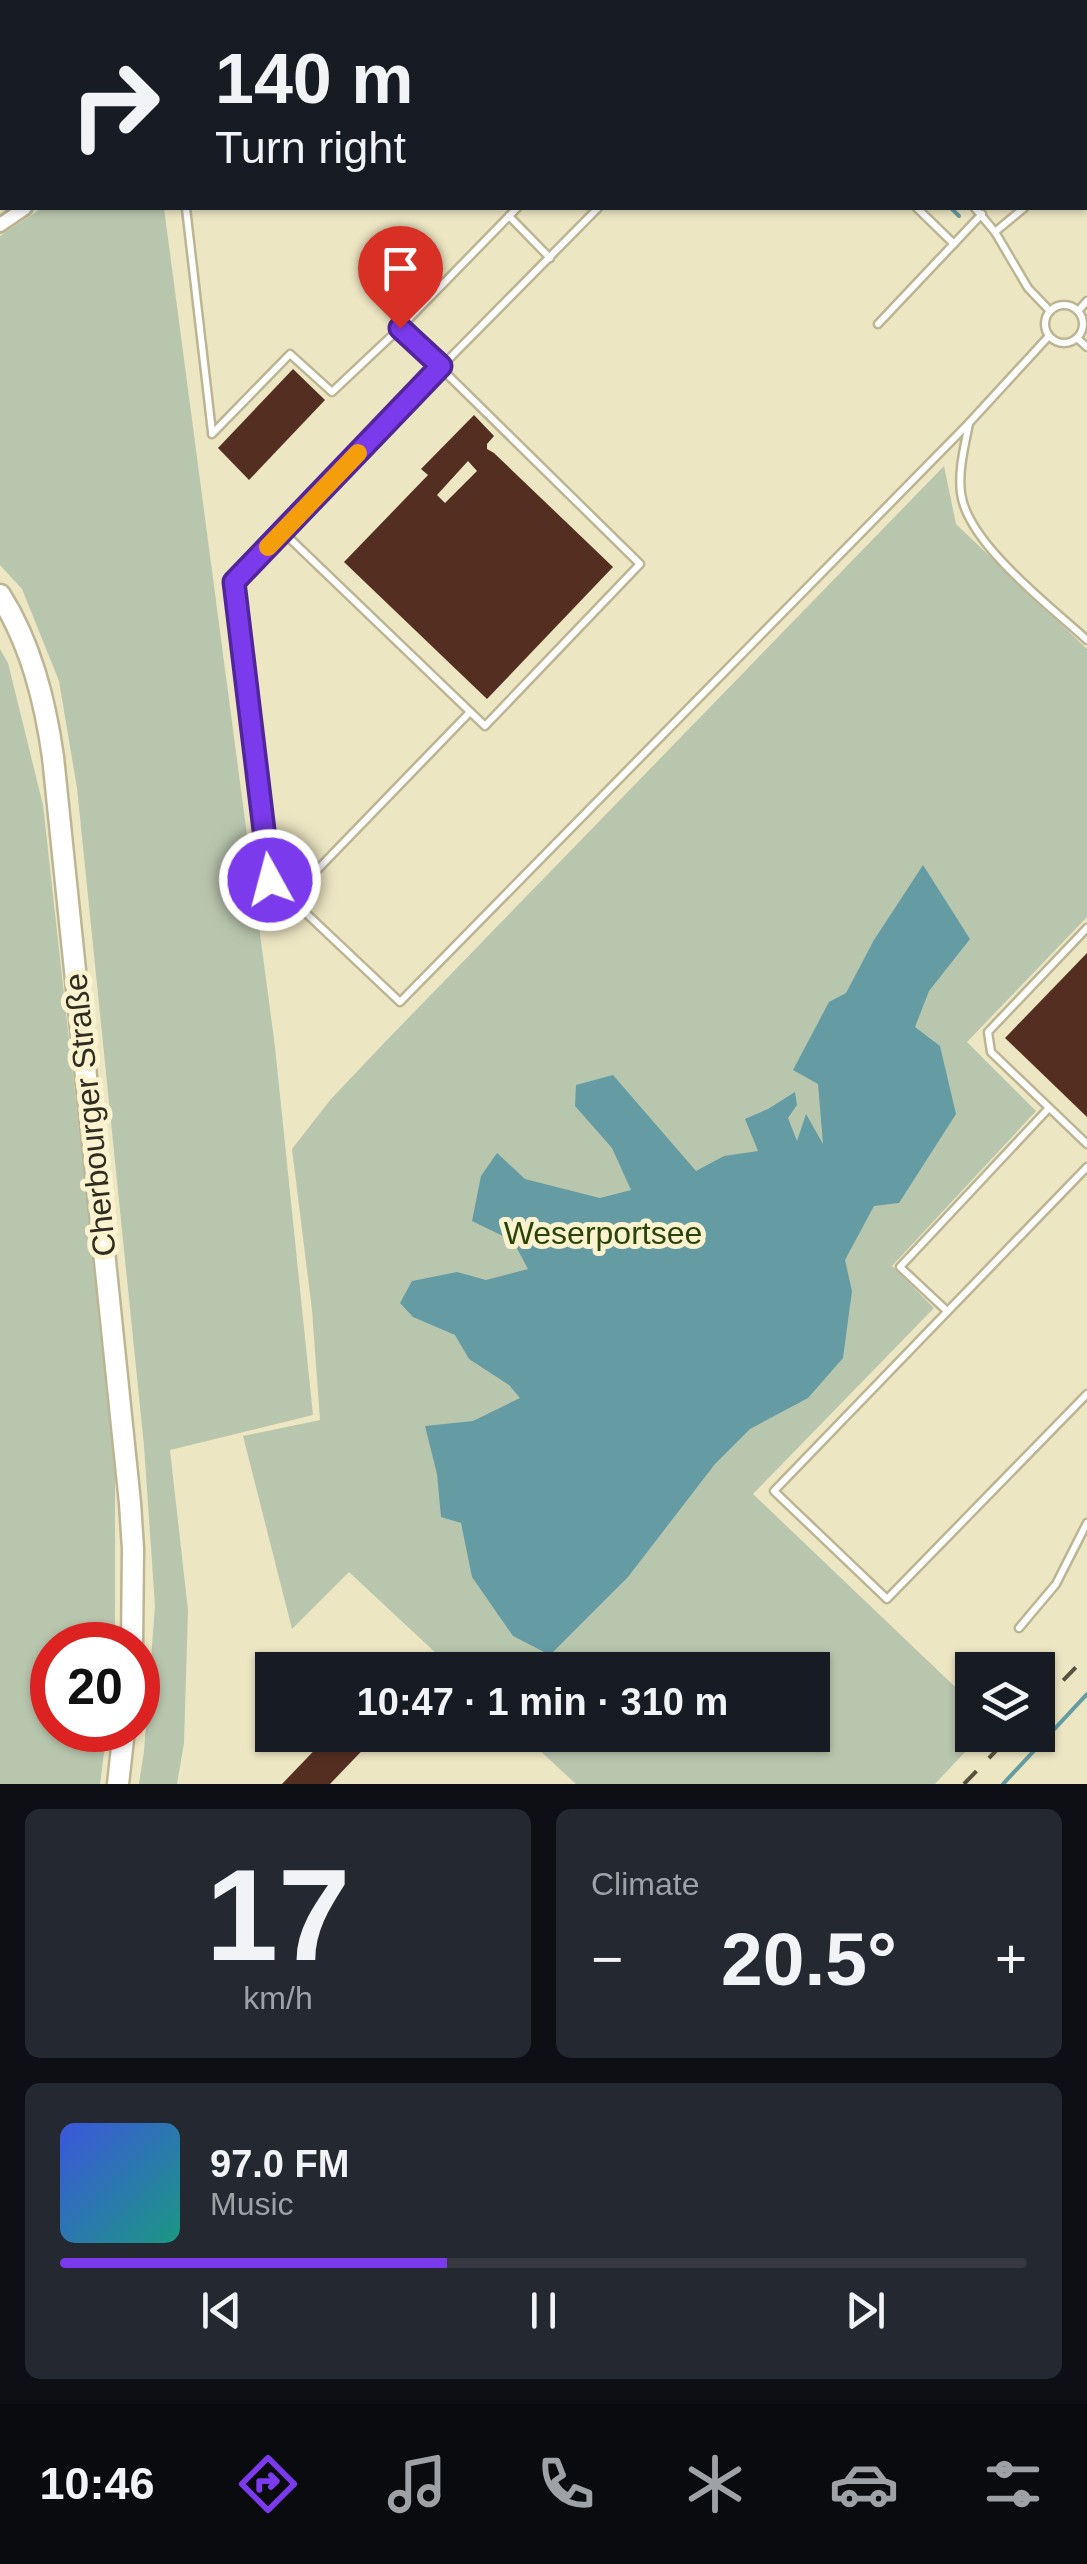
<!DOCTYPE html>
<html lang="en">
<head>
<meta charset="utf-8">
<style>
	body { margin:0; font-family:Arial,sans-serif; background:#242831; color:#f1f3f6; height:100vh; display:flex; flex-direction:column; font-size:38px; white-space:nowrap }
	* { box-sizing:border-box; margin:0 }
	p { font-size:32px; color:#9ea1a6 }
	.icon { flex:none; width:55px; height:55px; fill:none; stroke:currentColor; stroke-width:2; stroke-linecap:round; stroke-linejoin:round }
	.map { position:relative; height:1784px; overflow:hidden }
	.sheet { display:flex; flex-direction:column; gap:25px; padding:25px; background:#0d0f14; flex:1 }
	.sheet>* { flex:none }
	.guide { position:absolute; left:0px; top:0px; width:1088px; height:210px; box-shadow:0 2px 8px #0004; background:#171b24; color:#f1f3f6; overflow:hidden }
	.fabs { position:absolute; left:955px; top:1652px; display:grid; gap:20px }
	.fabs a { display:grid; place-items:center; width:100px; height:100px; border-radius:0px; background:#171b24; box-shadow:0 2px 8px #0004; font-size:50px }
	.speed { position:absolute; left:30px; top:1622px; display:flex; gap:20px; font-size:50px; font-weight:700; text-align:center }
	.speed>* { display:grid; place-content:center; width:130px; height:130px; border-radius:50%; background:#171b24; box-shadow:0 2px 8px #0004; line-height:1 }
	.speed .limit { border:15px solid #d22; background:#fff; color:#111 }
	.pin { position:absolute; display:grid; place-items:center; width:85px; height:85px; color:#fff; margin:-102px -42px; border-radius:50% 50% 50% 0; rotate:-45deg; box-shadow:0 0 10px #0007 }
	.pin .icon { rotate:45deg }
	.me { position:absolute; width:110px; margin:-55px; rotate:353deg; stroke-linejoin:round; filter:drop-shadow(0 0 8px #0008) }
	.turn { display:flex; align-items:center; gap:35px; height:210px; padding:0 50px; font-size:45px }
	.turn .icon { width:130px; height:130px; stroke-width:2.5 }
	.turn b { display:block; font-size:70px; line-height:85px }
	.big { font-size:75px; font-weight:600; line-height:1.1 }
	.sheet .card { flex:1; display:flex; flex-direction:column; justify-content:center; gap:15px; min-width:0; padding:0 35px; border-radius:15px; background:#242831 }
	.sheet .dial { align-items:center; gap:0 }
	.dial b { font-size:130px; line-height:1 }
	.song { display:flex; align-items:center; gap:30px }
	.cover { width:120px; height:120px; border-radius:15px; background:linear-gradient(135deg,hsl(230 70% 55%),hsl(170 70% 35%)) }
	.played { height:10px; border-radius:5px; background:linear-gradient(90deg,#7c3aed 40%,#363941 40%) }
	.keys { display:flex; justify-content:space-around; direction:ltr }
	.heat { display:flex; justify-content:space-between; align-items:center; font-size:55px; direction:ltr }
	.sheet .tiles { flex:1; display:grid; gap:25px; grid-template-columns:1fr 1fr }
	.card:last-child { grid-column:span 2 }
	.trip { position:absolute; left:255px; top:1652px; width:575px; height:100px; border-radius:0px; background:#171b24; box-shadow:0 2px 8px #0004; font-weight:600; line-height:100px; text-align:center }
	.tab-bar { display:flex; height:160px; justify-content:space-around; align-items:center; background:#090b0e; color:#9ea1a6 }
	.tab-bar .icon { width:70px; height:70px }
	.tab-bar .active { color:#7c3aed }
	.tab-bar b { font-size:45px; color:#f1f3f6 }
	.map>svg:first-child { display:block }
	.green { fill:#b9c6ae }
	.water { fill:#659ca3 }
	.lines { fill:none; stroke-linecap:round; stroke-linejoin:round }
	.stream { stroke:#659ca3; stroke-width:4 }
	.building { fill:#542f21; fill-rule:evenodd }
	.lane-casing { stroke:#bcb593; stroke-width:11 }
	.street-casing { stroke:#bcb593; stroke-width:18 }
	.primary-casing { stroke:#bcb593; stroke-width:25 }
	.path { stroke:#a7a287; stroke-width:2.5; stroke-dasharray:5 8; stroke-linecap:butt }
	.lane { stroke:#fff; stroke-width:6 }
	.street { stroke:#fff; stroke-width:12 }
	.primary { stroke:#fff; stroke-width:20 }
	.rail { stroke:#565240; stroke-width:4; stroke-dasharray:18 18; stroke-linecap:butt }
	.route-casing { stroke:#51269a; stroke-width:25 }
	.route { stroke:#7c3aed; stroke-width:18 }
	.slow { stroke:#f59e0b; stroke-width:18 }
	.labels { text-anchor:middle; stroke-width:10; stroke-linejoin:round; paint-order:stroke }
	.street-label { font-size:32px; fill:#302d20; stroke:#fbf3d0 }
	.park-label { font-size:32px; fill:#2a4306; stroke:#fbf3d0 }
</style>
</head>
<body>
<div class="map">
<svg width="1087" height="1784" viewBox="0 0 1087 1784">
	<rect width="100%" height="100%" fill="#ede6c3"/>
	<!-- green -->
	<g class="green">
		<path d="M0 0H260L255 2H2V156L0 158Z"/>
		<path d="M42 208H164L275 1047 313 1415 170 1450 188 1610 184 1743 177 1784H139L144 1751 155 1606 144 1446 77 788 59 681 22 589 0 565V236Z"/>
		<path d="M944 466 956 524 1087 649V917L967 1042 1036 1111 892 1266 934 1308 753 1494 972 1703V1735H981L935 1784H576L523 1735H812V1670H454L349 1572 292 1629 243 1436 320 1420 312 1310 292 1149 331 1099 386 1041Z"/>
		<path d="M0 649 8 663 43 805 115 1454V1645H52V1730H107L100 1784H0Z"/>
	</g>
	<!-- water -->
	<path class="water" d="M923 865 970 939 929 991 915 1027 940 1046 956 1114 899 1203 874 1206 845 1260 852 1291 843 1358 808 1398 750 1429 715 1464 628 1577 550 1655 513 1636 472 1577 461 1523 441 1517 437 1474 425 1426 473 1421 520 1398 509 1385 469 1359 455 1335 413 1317 400 1303 412 1281 457 1272 486 1280 528 1269 513 1241 472 1221 481 1176 497 1153 525 1179 600 1198 631 1190 612 1148 575 1106 576 1085 613 1075 696 1171 724 1156 758 1151 745 1119 768 1109 795 1092 797 1105 788 1118 797 1141 806 1114 823 1144 818 1084 793 1070 829 1002 846 993 874 940Z"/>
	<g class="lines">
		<!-- stream -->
		<g class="stream">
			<path d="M732 0 734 2"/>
			<path d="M951 208 959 216"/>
			<path d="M1003 1784 1087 1694"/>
		</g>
	</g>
	<!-- building -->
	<g class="building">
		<path d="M293 369 325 400 249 480 218 448Z"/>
		<path d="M474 415 494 436 487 444V449L494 453 613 567 487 699 344 562 428 475 421 469ZM468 461 477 471 445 503 437 495Z"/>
		<path d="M1087 953V1117L1005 1038Z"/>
		<path d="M329 1735H377L330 1784H282Z"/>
	</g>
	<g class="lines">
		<defs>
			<g id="lane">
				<path d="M592 0 594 2"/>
				<path d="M368 2 370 0"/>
				<path d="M845 2 847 0"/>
				<path d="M1085 144 1087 142"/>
				<path d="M186 208 212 432"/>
				<path d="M598 208 441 367 234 583 271 880 400 1002 969 423 1049 336"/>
				<path d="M917 208 954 244"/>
				<path d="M975 208 995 232 1028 288 1050 311"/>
				<path d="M509 216 550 258"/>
				<path d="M995 232 1024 208"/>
				<circle cx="1064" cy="324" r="19"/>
				<path d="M1078 311 1087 301"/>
				<path d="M878 324 982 214"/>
				<path d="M400 328 517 208"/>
				<path d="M1077 338 1087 347"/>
				<path d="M969 423C965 445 958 470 961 493 967 543 1050 606 1087 640"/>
				<path d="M212 434 290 354 332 392 400 328 640 564 485 726 283 532"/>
				<path d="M290 898 470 712"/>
				<path d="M1087 928 988 1032 991 1052 1087 1144"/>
				<path d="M1087 1167 774 1491 887 1599 1087 1394"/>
				<path d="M947 1311 900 1267 1049 1108"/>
				<path d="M1019 1628 1056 1584 1087 1523"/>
			</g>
			<g id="street">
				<path d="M709 0 712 2"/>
				<path d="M300 2 305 0"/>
				<path d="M0 225 25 208"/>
			</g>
			<g id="primary">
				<path d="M0 595C31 644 45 701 53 757L130 1503 133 1549 132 1645"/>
				<path d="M118 1784 124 1730"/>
			</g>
		</defs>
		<!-- lane casing -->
		<use href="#lane" class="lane-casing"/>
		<!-- street casing -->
		<use href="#street" class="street-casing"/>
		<!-- primary casing -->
		<use href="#primary" class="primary-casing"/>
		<!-- path -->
		<g class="path">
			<path d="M31 2 34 0"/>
			<path d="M0 29 2 27"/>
		</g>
		<!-- lane -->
		<use href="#lane" class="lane"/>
		<!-- street -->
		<use href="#street" class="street"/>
		<!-- primary -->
		<use href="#primary" class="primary"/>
		<!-- rail -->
		<g class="rail">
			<path d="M1038 1706 1087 1656"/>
			<path d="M964 1784 1011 1735"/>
		</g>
	</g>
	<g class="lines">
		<defs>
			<path id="route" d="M270 880 234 582 441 366 400 328"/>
		</defs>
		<!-- route casing -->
		<use href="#route" class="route-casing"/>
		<!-- route -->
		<use href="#route" class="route"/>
		<!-- slow -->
		<path class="slow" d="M268 547 358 453"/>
	</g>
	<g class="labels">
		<!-- street labels -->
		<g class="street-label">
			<text transform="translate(90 1115) rotate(-96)" y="11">Cherbourger Straße</text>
		</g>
		<!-- park labels -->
		<g class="park-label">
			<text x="603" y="1244">Weserportsee</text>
		</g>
	</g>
</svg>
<div class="fabs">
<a><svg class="icon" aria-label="layers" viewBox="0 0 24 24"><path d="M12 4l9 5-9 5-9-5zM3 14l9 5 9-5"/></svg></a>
</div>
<div class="speed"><div class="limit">20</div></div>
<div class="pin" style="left:400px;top:328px;background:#d93025"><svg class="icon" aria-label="arrive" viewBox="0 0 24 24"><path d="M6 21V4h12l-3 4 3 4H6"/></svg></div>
<svg class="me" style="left:270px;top:880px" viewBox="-20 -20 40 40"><circle r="17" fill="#7c3aed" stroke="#fff" stroke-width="3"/><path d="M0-11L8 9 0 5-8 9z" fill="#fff"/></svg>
<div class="trip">10:47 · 1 min · 310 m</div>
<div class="guide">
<div class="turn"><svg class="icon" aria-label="right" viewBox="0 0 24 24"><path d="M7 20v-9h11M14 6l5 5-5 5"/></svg><div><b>140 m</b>Turn right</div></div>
</div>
</div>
<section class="sheet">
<div class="tiles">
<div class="card dial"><b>17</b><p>km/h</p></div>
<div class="card"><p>Climate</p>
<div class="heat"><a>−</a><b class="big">20.5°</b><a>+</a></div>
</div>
<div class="card">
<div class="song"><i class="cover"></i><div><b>97.0 FM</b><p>Music</p></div></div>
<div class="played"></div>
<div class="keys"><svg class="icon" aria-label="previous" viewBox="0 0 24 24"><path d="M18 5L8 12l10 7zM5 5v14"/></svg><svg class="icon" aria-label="pause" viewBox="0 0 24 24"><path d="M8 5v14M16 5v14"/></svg><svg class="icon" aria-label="next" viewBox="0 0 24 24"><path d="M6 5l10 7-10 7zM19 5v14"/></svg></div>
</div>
</div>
</section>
<nav class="tab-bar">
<b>10:46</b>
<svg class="icon active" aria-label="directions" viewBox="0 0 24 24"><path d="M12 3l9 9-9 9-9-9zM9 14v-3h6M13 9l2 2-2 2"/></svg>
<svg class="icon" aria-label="music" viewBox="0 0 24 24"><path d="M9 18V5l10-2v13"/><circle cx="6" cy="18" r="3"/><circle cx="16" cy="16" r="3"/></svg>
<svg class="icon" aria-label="phone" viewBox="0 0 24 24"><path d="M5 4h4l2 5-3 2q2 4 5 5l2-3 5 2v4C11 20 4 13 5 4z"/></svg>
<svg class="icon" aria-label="climate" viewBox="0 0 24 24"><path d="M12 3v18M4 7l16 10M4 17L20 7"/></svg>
<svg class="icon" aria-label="car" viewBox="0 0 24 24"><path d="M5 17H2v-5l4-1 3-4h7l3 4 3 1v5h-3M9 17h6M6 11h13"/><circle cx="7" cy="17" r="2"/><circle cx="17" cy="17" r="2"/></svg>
<svg class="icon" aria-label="filters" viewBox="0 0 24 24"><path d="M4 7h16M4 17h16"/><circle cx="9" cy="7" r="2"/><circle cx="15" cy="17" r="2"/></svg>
</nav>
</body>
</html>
